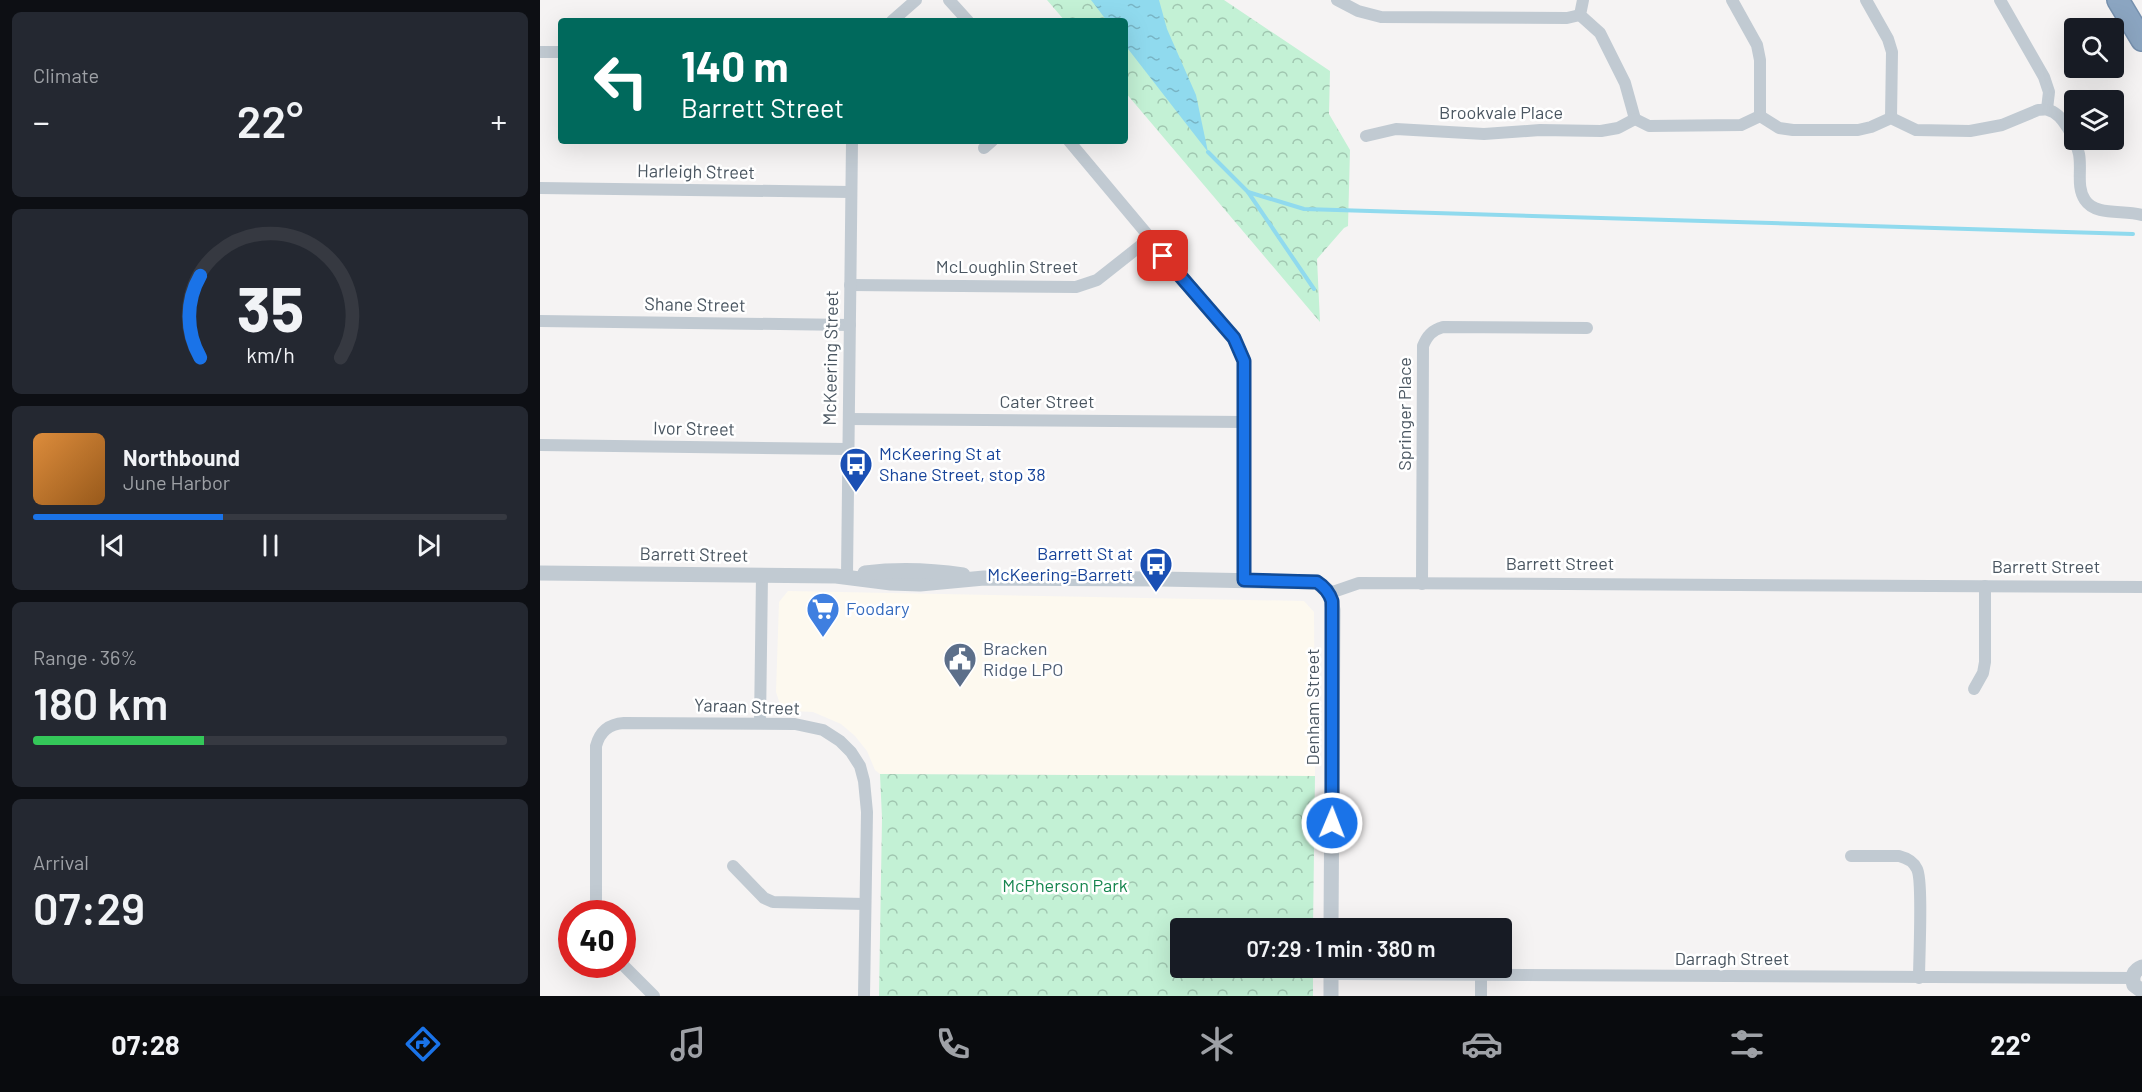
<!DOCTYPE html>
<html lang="en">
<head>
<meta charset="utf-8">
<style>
	body { margin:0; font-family:Barlow,sans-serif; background:#242831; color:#f1f3f6; height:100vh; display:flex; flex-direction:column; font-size:22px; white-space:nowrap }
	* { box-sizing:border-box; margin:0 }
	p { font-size:20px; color:#9ea1a6 }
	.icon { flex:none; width:33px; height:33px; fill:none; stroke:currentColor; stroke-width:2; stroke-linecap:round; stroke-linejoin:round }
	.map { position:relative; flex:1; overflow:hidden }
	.drawer { display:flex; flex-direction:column; gap:12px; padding:12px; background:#0d0f14; width:540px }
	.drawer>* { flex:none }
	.hud { position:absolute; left:18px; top:18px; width:570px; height:126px; border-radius:6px; box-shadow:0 6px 24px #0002; background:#00695c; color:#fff; overflow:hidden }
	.tools { position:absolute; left:1524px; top:18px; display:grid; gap:12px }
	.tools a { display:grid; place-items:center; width:60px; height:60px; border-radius:6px; background:#171b24; box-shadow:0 6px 24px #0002; font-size:30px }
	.speed { position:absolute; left:18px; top:900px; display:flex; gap:12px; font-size:30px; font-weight:700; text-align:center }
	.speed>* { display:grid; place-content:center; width:78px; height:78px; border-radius:50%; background:#171b24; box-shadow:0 6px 24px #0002; line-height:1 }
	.speed .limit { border:9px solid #d22; background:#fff; color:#111 }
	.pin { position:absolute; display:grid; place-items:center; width:51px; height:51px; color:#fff; margin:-26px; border-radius:12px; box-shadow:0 3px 9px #0006 }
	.me { position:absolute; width:66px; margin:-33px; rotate:1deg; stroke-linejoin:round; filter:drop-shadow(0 0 4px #0008) }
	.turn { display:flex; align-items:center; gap:21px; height:126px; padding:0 24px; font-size:27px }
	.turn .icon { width:78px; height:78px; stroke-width:2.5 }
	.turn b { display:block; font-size:42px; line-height:51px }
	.big { font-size:45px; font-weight:600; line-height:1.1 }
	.drawer .tile { flex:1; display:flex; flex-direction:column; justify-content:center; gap:9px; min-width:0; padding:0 21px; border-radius:9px; background:#242831 }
	.drawer .dial { align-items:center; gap:0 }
	.dial svg { height:156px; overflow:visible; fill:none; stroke:#363941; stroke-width:7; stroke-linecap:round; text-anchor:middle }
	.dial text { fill:#f1f3f6; stroke:none }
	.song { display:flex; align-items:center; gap:18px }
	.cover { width:72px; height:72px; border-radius:9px; background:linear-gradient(135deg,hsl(30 70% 55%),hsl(30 70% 35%)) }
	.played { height:6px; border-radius:3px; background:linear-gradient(90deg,#1a73e8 40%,#363941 40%) }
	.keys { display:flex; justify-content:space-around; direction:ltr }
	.heat { display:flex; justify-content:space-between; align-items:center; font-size:33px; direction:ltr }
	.charge { height:9px; border-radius:4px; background:linear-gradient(90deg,#34c759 36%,#363941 0) }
	.trip { position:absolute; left:630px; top:918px; width:342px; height:60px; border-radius:6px; background:#171b24; box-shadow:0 6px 24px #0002; font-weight:600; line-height:60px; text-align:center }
	.dock { display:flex; height:96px; justify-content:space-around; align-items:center; background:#090b0e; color:#9ea1a6 }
	.dock .icon { width:42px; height:42px }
	.dock .selected { color:#1a73e8 }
	.dock b { font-size:27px; color:#f1f3f6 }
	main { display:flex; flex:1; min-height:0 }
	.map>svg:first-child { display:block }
	.commercial { fill:#fdf9ef }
	.forest { fill:url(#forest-crowns) }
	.water { fill:url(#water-ripples) }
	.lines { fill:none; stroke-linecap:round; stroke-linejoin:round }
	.stream { stroke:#90daee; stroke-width:4 }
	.motorway-casing { stroke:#7690ad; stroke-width:24 }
	.minor { stroke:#c1cad2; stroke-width:12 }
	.tertiary { stroke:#c1cad2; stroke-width:15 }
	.motorway { stroke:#8ba5c1; stroke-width:21 }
	.route-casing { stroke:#114b97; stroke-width:15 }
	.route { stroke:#1a73e8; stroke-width:10 }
	.labels { text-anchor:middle; stroke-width:5; stroke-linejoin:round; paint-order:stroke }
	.street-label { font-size:18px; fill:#4a5661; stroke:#fff }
	.transit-label { font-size:18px; fill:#164399; stroke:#fff; text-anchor:start }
	.shop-label { font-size:18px; fill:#366cbe; stroke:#fff; text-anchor:start }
	.service-label { font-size:18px; fill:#4e5e75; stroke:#fff; text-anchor:start }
	.park-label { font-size:18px; fill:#17864f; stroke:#fff }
</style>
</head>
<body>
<main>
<section class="drawer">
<div class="tile"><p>Climate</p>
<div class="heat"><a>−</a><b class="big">22°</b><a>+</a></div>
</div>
<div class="tile dial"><svg viewBox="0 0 100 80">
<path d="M14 69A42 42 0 1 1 86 69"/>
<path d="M14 69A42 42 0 0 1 14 27" stroke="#1a73e8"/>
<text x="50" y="56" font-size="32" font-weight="700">35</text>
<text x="50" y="72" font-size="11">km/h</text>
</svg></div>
<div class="tile">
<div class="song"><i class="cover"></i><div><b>Northbound</b><p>June Harbor</p></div></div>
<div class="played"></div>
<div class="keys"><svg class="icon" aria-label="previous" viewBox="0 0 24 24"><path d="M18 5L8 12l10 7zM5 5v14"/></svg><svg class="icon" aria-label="pause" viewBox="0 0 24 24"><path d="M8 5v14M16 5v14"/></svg><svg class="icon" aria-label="next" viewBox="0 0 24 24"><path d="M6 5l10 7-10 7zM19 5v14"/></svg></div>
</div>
<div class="tile"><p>Range · 36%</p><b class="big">180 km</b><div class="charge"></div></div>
<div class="tile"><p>Arrival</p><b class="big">07:29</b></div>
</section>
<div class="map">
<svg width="1602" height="996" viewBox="0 0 1602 996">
	<defs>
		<pattern id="forest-crowns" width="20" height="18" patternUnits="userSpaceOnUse" patternTransform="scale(1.5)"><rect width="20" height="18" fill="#c3f1d5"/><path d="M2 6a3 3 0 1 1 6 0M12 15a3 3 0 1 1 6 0" fill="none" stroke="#a0c6b0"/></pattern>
		<pattern id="water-ripples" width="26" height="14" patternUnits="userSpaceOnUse" patternTransform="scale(1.5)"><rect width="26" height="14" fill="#90daee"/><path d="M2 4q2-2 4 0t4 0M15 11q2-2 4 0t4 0" fill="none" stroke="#78b4c4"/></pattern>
	</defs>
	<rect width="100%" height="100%" fill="#f5f3f3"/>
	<!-- commercial -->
	<path class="commercial" d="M248 591 764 601 774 612 775 776 340 774 335 770 327 751 315 736 301 724 273 712 253 711 240 704 236 692 239 602Z"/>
	<!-- forest -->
	<g class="forest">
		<path d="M507 0H684L790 71 789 114 810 150 808 226 804 228 777 259 780 322 585 92V21H525Z"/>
		<path d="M340 774 775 776 773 928H640V968H773V996H339L342 818Z"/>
	</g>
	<!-- water -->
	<path class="water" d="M551 0H619L627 29 656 95 668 152 585 45V21H567Z"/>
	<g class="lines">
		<!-- stream -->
		<g class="stream">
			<path d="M668 152 708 192 774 289"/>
			<path d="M708 192 764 209 1593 234"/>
		</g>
		<defs>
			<path id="motorway" d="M1578 0 1602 40"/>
		</defs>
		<!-- motorway casing -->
		<use href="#motorway" class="motorway-casing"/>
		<!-- minor -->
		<g class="minor">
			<path d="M409 0 428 21"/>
			<path d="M797 0 818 11 841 17 1027 18 1040 15"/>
			<path d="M1043 0 1040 15 1060 33 1085 83 1095 119 1109 126 1201 125 1220 116"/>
			<path d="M1192 0 1217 45 1220 60V116"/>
			<path d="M1326 0 1348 39 1352 52 1351 118"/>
			<path d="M1460 0 1504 77 1509 92 1507 109"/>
			<path d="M352 21 376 0"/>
			<path d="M0 52H21"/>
			<path d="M1220 116 1239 128 1253 130H1318L1331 127 1351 118 1376 130 1430 131 1462 125 1498 110C1499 110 1507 109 1508 110 1523 113 1536 141 1539 154 1542 169 1536 187 1545 200 1556 217 1585 209 1602 215"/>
			<path d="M826 136 856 129 944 134 1000 130 1061 131 1078 128 1095 119"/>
			<path d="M529 141 694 338 701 351 705 372 704 580"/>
			<path d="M444 148 452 141"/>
			<path d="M0 188 311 192"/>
			<path d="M310 285 536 287 557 280 609 239"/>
			<path d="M0 321 310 325"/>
			<path d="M309 419 705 422"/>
			<path d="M0 445 308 449"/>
			<path d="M307 576 312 141"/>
			<path d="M882 584 883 346C887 336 892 330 903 327L1047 328"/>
			<path d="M790 593 819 583 1602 587"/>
			<path d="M1434 689 1443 673 1445 662V586"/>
			<path d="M220 723 222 575"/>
			<path d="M1311 856H1359C1367 858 1374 862 1377 869 1383 880 1379 960 1379 978"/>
			<path d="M193 866 224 898 233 902 325 904"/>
			<path d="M56 914V746C60 731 69 724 84 723L255 724 283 730 300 741 311 752 320 766 324 781 327 812 324 996"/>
			<path d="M82 964 114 996"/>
			<path d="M791 974 1593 978"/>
			<path d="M941 996V975"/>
		</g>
		<!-- tertiary -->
		<g class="tertiary">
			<path d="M0 573 296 576 351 583 380 584 444 578 621 579 777 582 790 593 793 610 791 928"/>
			<path d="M325 573C358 569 390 570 423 575"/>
			<path d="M1602 967C1594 970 1591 977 1594 985L1602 991"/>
			<path d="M791 996V968"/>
		</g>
		<!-- motorway -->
		<use href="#motorway" class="motorway"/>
	</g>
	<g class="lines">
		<defs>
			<path id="route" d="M623 256 694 338 704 361V580L777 582C785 587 789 592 792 601V823"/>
		</defs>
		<!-- route casing -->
		<use href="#route" class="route-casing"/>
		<!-- route -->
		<use href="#route" class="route"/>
	</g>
	<!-- icons -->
	<defs>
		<symbol id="bus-pin" viewBox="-11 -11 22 30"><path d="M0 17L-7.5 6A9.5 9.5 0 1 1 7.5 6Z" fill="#1a4fb4" stroke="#fff"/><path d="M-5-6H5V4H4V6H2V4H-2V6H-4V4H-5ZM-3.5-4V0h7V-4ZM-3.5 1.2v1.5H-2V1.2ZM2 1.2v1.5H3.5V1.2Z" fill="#fff"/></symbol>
		<symbol id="supermarket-pin" viewBox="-11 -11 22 30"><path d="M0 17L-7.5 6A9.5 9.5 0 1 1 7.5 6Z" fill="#3f7fe0" stroke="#fff"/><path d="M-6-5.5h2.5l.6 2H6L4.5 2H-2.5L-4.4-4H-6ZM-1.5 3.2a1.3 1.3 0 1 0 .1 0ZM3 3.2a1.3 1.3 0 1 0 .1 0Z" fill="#fff"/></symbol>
		<symbol id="civic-pin" viewBox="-11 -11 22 30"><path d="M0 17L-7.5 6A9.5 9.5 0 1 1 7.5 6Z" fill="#5c6f8a" stroke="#fff"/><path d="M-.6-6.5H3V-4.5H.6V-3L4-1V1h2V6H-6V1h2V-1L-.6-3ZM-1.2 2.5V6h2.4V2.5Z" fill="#fff"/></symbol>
	</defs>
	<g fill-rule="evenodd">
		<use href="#bus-pin" x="297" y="445" width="38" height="52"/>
		<use href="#bus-pin" x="597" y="545" width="38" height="52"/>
		<use href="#supermarket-pin" x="264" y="590" width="38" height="52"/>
		<use href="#civic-pin" x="401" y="640" width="38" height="52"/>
	</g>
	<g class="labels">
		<!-- street labels -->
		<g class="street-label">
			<text x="961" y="119">Brookvale Place</text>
			<text transform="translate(156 172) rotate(1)" y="6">Harleigh Street</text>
			<text x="467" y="273">McLoughlin Street</text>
			<text transform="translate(155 305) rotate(1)" y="6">Shane Street</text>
			<text transform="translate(291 358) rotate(-89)" y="6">McKeering Street</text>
			<text x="507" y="408">Cater Street</text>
			<text transform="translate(865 414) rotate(-90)" y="6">Springer Place</text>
			<text transform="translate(154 429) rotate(1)" y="6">Ivor Street</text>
			<text transform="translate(154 555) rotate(1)" y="6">Barrett Street</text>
			<text x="1020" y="570">Barrett Street</text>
			<text x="1506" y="573">Barrett Street</text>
			<text transform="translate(207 707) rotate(2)" y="6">Yaraan Street</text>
			<text transform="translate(773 707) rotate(-90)" y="6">Denham Street</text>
			<text x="1192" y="965">Darragh Street</text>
		</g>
		<!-- transit labels -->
		<g class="transit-label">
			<text x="339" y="460">McKeering St at<tspan x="339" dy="21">Shane Street, stop 38</tspan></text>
			<text x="593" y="560" text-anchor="end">Barrett St at<tspan x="593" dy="21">McKeering-Barrett</tspan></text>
		</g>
		<!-- shop labels -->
		<g class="shop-label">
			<text x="306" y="615">Foodary</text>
		</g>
		<!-- service labels -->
		<g class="service-label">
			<text x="443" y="655">Bracken<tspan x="443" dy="21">Ridge LPO</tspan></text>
		</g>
		<!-- park labels -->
		<g class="park-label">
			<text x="525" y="892">McPherson Park</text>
		</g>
	</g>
</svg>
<div class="tools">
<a><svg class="icon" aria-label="search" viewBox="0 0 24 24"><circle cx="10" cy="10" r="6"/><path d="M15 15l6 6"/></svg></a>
<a><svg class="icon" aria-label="layers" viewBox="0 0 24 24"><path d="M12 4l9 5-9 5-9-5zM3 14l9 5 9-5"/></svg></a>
</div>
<div class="speed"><div class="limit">40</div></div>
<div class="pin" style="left:623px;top:256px;background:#d93025"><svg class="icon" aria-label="arrive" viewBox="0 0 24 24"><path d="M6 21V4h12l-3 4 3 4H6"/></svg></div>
<svg class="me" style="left:792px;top:823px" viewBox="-20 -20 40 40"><circle r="17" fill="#1a73e8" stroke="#fff" stroke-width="3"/><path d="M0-11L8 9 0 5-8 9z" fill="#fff"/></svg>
<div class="trip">07:29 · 1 min · 380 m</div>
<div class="hud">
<div class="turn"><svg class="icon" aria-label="left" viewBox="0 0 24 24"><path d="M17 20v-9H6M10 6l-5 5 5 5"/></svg><div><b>140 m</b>Barrett Street</div></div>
</div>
</div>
</main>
<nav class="dock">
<b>07:28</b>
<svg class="icon selected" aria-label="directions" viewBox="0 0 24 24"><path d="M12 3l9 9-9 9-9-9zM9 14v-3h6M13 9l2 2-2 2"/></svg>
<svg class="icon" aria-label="music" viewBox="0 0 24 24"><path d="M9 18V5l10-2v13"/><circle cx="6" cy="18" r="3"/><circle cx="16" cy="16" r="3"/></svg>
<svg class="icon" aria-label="phone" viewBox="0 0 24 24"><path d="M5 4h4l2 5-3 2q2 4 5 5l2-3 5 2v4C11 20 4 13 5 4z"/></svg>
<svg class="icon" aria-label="climate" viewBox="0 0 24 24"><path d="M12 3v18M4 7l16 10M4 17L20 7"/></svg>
<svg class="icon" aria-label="car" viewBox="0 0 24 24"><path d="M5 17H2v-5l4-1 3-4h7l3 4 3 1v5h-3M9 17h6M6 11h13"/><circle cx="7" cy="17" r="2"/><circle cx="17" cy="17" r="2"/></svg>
<svg class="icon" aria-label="filters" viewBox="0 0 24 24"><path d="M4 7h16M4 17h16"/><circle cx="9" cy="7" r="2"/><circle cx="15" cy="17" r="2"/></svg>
<b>22°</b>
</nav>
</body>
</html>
